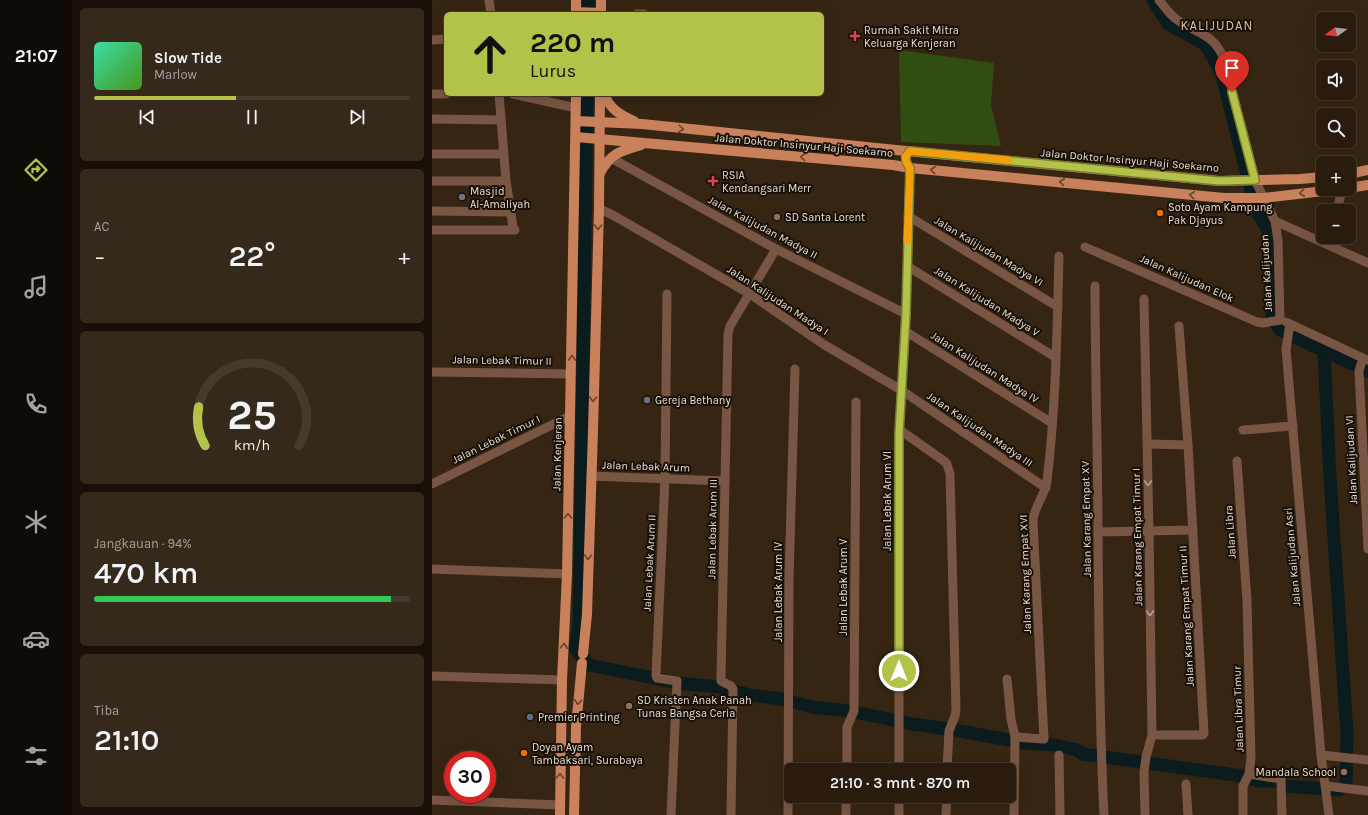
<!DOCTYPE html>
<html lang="id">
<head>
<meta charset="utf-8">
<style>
	body { margin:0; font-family:Karla,sans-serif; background:#35291c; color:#f1f3f6; height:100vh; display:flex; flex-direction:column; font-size:15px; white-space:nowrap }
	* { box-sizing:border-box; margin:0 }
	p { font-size:13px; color:#a5a19e }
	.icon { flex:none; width:22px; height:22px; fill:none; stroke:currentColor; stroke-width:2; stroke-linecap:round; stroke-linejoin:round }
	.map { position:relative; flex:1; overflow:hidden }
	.side { display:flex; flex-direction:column; gap:8px; padding:8px; background:#170f08; width:360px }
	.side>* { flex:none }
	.hud { position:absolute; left:12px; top:12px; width:380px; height:84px; border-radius:6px; box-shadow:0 4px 16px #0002,0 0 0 1px #453a2e; background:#b5c24a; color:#111; overflow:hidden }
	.needle { width:26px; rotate:255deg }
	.buttons { position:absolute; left:884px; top:12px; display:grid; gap:8px }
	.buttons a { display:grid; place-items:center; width:40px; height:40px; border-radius:6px; background:#291c0e; box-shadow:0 4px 16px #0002,0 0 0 1px #453a2e; font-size:20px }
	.speed { position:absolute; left:12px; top:751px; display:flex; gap:8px; font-size:20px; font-weight:700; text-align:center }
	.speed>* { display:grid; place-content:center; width:52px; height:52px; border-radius:50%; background:#291c0e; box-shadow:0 4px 16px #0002,0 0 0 1px #453a2e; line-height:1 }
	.speed .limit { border:6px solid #d22; background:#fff; color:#111 }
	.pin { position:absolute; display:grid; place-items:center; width:34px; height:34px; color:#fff; margin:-41px -17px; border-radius:50% 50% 50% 0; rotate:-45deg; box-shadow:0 0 4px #0007 }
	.pin .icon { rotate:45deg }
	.me { position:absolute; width:44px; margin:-22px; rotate:0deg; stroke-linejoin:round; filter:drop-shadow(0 0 3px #0008) }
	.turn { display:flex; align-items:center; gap:14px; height:84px; padding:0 20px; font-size:18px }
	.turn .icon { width:52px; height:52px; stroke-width:2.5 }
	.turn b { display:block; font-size:28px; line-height:34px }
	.big { font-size:30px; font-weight:600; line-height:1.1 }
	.side .widget { flex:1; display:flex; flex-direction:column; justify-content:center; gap:6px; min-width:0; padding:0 14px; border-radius:6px; background:#35291c }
	.side .dial { align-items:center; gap:0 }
	.dial svg { height:104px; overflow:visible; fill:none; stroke:#453a2e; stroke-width:7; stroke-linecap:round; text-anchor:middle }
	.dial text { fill:#f1f3f6; stroke:none }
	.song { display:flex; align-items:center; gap:12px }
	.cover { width:48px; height:48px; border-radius:6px; background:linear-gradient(135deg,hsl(160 70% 55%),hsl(100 70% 35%)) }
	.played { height:4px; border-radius:2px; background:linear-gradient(90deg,#b5c24a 45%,#453a2e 45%) }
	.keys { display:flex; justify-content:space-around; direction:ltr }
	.heat { display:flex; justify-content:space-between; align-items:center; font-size:22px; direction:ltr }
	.charge { height:6px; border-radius:3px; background:linear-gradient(90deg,#34c759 94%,#453a2e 0) }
	.trip { position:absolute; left:352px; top:763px; width:232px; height:40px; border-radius:6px; background:#291c0e; box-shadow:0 4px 16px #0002,0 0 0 1px #453a2e; font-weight:600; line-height:40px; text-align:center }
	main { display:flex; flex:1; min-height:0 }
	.tab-bar { display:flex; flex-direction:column; width:72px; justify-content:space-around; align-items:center; background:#100b06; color:#a5a19e }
	.tab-bar .icon { width:28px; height:28px }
	.tab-bar .selected { color:#b5c24a }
	.tab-bar b { font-size:18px; color:#f1f3f6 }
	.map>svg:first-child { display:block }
	.green { fill:#304e12 }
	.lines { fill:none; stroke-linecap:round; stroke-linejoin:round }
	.river { stroke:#0a1c1e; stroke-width:13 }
	.street { stroke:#795644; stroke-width:9 }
	.primary { stroke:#c8815b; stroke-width:10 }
	.oneway { stroke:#67432d }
	.oneway2 { stroke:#b8a193 }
	.route-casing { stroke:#767e30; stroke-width:10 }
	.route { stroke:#b5c24a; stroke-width:7 }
	.slow { stroke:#f59e0b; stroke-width:7 }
	.health-dot { fill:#e0444e; stroke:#181008; stroke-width:1.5 }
	.worship-dot { fill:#6b7280; stroke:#181008; stroke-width:1.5 }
	.food-dot { fill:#e8710a; stroke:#181008; stroke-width:1.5 }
	.education-dot { fill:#8d6e63; stroke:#181008; stroke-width:1.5 }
	.service-dot { fill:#5c6f8a; stroke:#181008; stroke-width:1.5 }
	.labels { text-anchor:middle; stroke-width:4; stroke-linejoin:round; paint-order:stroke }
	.poi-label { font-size:11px; fill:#ebdfd4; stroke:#181008; text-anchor:start }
	.street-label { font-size:11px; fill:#ebdfd4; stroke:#181008 }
	.quarter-label { font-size:13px; letter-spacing:1px; fill:#d8c1ab; stroke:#181008 }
</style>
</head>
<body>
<main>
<nav class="tab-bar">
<b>21:07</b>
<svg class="icon selected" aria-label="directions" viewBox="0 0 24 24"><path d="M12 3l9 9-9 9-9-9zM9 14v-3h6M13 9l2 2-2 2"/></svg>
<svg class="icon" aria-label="music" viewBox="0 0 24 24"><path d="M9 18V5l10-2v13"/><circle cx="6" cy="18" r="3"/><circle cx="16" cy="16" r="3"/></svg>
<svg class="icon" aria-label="phone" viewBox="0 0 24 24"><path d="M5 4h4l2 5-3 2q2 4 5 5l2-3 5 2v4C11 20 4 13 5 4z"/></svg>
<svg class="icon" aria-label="climate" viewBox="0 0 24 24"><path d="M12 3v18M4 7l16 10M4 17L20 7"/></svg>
<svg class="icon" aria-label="car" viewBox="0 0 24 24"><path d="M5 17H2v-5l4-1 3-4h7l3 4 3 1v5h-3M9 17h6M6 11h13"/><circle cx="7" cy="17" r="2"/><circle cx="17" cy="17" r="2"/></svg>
<svg class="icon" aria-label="filters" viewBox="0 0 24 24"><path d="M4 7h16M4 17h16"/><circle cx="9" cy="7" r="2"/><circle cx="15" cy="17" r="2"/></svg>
</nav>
<section class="side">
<div class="widget">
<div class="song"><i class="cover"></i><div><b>Slow Tide</b><p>Marlow</p></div></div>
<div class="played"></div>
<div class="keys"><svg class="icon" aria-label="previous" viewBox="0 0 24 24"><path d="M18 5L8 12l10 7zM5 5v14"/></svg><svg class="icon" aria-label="pause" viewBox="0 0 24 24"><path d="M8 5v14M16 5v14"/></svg><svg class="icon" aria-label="next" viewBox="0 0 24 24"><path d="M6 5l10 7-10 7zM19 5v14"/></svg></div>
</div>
<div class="widget"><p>AC</p>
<div class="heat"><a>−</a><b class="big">22°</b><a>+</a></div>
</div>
<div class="widget dial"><svg viewBox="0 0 100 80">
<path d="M14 69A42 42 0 1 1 86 69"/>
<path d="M14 69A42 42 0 0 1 9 39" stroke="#b5c24a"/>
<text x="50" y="56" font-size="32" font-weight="700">25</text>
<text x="50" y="72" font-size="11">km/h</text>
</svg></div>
<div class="widget"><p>Jangkauan · 94%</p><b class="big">470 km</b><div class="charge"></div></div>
<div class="widget"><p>Tiba</p><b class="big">21:10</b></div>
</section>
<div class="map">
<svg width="936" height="815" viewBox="0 0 936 815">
	<rect width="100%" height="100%" fill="#372513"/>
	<!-- green -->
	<path class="green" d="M467 50 562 63 559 105 569 146 469 142Z"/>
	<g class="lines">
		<!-- river -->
		<g class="river">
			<path d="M721 0 736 24 773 44 789 72 824 210 836 230 840 316 848 330 892 351 898 477 915 734 914 786"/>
			<path d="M156 14 157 0"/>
			<path d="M155 94 147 626 143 648 157 665 246 683 286 687 318 695 349 699 380 707 417 711 481 724 522 730 593 743 622 745 646 750 650 754 810 776 826 781H844L854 786 907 790"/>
			<path d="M892 351 936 371"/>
		</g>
		<!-- street -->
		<g class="street">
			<path d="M57 0 59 14"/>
			<path d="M727 0C732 6 737 14 744 19 764 34 781 32 792 59L823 180 843 221 846 241 848 320"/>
			<path d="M205 14H212"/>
			<path d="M0 40 14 39"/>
			<path d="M0 94H14"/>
			<path d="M81 94 144 108"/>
			<path d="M0 119 69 120"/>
			<path d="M0 154H71"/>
			<path d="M179 158 344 249 474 314"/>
			<path d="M0 181H74"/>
			<path d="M167 209 179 214 318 294 391 344 469 390 614 488"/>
			<path d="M0 211 79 212"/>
			<path d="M905 211 910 189"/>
			<path d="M476 216 626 307"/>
			<path d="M843 221 936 263"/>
			<path d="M0 230H83L81 227 74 181 67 94"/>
			<path d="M653 247 825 322 831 323 848 320"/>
			<path d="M475 266 623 357"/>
			<path d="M663 286C663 370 666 453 666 537 667 630 667 722 672 815"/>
			<path d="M235 294 233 478 224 675 225 678 245 681 239 815"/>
			<path d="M712 299 717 531 720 735 714 757 712 772 713 815"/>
			<path d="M854 322 935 360"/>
			<path d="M858 324 854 349 889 755 897 815"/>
			<path d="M473 331 620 423"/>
			<path d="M931 358 927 371 936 549"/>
			<path d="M0 372 139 374"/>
			<path d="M468 430 512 461 515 464 518 474 524 709 523 716 517 731 515 770"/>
			<path d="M811 430 861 426"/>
			<path d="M716 444 756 445"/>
			<path d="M805 461 815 601 819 758 817 774 811 786V815"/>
			<path d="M159 476 293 481"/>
			<path d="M0 484 138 416"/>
			<path d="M666 532 761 530"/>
			<path d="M0 569 135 574"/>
			<path d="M0 676 130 680"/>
			<path d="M575 679 579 719 583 737 582 815"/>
			<path d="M720 735H771L772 733 756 445 747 326"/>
			<path d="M583 737 611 739H612L601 521C602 506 613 496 615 481 624 406 625 331 627 256"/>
			<path d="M627 755 628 815"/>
			<path d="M889 755 936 760"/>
			<path d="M415 770V727L422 711 424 402"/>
			<path d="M467 770V435L474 314 478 168"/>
			<path d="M817 774 849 779 850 815"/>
			<path d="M754 784 756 815"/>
			<path d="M894 786 936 791"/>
			<path d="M467 796V815"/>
			<path d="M0 800 128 805"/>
			<path d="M299 815 301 689 299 686 289 681V678L296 334 298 326 344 249"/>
			<path d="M356 815 357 578 363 369"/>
			<path d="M414 815V796"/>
			<path d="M514 815 515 796"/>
		</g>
		<!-- primary -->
		<g class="primary">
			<path d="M144 12 169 13"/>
			<path d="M144 14V0"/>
			<path d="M169 14V0"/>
			<path d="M172 94C178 109 188 115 202 121"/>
			<path d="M144 121 210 124 464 150 787 181 868 179 891 177"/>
			<path d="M144 137 461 165 478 168 792 198H831L909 189"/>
			<path d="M168 173C179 153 188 151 209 145"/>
			<path d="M917 174 936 170"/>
			<path d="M917 188 936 185"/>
			<path d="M151 654 155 614 161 431 167 209 168 94"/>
			<path d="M128 815 130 680 135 574 144 94"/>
			<path d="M142 815 144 727 150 663"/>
		</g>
	</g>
	<!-- one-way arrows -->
	<defs><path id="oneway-chevron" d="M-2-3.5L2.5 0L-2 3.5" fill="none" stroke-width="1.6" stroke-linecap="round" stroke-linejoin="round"/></defs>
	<g class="oneway">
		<use href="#oneway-chevron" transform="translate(249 129) rotate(6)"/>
		<use href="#oneway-chevron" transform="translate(371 157) rotate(-175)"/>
		<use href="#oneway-chevron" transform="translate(501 170) rotate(-175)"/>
		<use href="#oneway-chevron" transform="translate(630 182) rotate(-174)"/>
		<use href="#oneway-chevron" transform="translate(870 193) rotate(174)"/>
		<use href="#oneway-chevron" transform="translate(760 195) rotate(-174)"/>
		<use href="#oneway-chevron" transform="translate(166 227) rotate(92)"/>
		<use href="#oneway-chevron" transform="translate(140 358) rotate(-89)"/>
		<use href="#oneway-chevron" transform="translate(161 399) rotate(92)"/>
		<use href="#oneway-chevron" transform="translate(136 516) rotate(-89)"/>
		<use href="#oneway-chevron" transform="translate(156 557) rotate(92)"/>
		<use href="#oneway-chevron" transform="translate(132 646) rotate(-87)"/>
		<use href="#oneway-chevron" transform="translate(146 702) rotate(96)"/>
		<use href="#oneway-chevron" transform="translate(128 776) rotate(-89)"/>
	</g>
	<g class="oneway2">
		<use href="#oneway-chevron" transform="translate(716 483) rotate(89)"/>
		<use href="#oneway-chevron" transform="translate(718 613) rotate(89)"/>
	</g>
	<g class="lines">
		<defs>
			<path id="route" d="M467 671V434L474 314 478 168C473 161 472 157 478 151L787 181 823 180 800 92"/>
		</defs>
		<!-- route casing -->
		<use href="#route" class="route-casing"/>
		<!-- route -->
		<use href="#route" class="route"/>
		<!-- slow -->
		<path class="slow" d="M475 241 478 168 474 162 473 157 478 151 577 160"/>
	</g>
	<!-- markers -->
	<g class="health-dot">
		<path d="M421 30h4v4h4v4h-4v4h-4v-4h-4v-4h4z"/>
		<path d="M279 175h4v4h4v4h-4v4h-4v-4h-4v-4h4z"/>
	</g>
	<g class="worship-dot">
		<circle cx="30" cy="197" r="4"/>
		<circle cx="215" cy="400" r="4"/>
	</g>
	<g class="food-dot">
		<circle cx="728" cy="213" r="4"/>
		<circle cx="92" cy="753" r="4"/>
	</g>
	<g class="education-dot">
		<circle cx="345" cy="217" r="4"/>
		<circle cx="197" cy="706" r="4"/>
		<circle cx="912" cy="772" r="4"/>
	</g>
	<circle class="service-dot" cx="98" cy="717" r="4"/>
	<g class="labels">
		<!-- poi labels -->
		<g class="poi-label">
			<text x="432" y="34">Rumah Sakit Mitra<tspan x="432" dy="13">Keluarga Kenjeran</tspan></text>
			<text x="290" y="179">RSIA<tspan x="290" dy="13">Kendangsari Merr</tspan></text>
			<text x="38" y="195">Masjid<tspan x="38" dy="13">Al-Amaliyah</tspan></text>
			<text x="736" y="211">Soto Ayam Kampung<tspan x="736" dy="13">Pak Djayus</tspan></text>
			<text x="353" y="221">SD Santa Lorent</text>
			<text x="223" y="404">Gereja Bethany</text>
			<text x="205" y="704">SD Kristen Anak Panah<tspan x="205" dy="13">Tunas Bangsa Ceria</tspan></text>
			<text x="106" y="721">Premier Printing</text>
			<text x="100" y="751">Doyan Ayam<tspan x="100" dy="13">Tambaksari, Surabaya</tspan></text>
			<text x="904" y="776" text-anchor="end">Mandala School</text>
		</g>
		<!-- street labels -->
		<g class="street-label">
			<text transform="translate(372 145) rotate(5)" y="4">Jalan Doktor Insinyur Haji Soekarno</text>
			<text transform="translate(698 160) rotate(5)" y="4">Jalan Doktor Insinyur Haji Soekarno</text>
			<text transform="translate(331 227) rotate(28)" y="4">Jalan Kalijudan Madya II</text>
			<text transform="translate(557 251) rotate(31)" y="4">Jalan Kalijudan Madya VI</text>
			<text transform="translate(834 273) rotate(-93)" y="4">Jalan Kalijudan</text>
			<text transform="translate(755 278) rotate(24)" y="4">Jalan Kalijudan Elok</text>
			<text transform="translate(346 300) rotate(33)" y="4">Jalan Kalijudan Madya I</text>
			<text transform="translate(555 301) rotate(32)" y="4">Jalan Kalijudan Madya V</text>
			<text transform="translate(70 360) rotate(1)" y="4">Jalan Lebak Timur II</text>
			<text transform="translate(553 367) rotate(32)" y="4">Jalan Kalijudan Madya IV</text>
			<text transform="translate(548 429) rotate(34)" y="4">Jalan Kalijudan Madya III</text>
			<text transform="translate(64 439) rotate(-26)" y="4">Jalan Lebak Timur I</text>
			<text transform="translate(125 454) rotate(-89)" y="4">Jalan Kenjeran</text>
			<text transform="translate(919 460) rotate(-93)" y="4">Jalan Kalijudan VI</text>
			<text transform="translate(214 466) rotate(2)" y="4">Jalan Lebak Arum</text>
			<text transform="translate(455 501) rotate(-90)" y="4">Jalan Lebak Arum VI</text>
			<text transform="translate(654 519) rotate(-91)" y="4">Jalan Karang Empat XV</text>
			<text transform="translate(280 529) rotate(-89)" y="4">Jalan Lebak Arum III</text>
			<text transform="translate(798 532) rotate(-94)" y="4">Jalan Libra</text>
			<text transform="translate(705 537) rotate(-91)" y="4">Jalan Karang Empat Timur I</text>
			<text transform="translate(860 557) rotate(-95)" y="4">Jalan Kalijudan Asri</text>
			<text transform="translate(217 563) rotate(-87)" y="4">Jalan Lebak Arum II</text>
			<text transform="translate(593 574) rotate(-92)" y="4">Jalan Karang Empat XVI</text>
			<text transform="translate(411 587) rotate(-90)" y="4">Jalan Lebak Arum V</text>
			<text transform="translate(346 592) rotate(-90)" y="4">Jalan Lebak Arum IV</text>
			<text transform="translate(754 616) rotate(-93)" y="4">Jalan Karang Empat Timur II</text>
			<text transform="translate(806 709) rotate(-92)" y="4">Jalan Libra Timur</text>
		</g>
		<!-- quarter labels -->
		<g class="quarter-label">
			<text x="785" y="30">KALIJUDAN</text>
		</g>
	</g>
</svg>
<div class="buttons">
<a><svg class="needle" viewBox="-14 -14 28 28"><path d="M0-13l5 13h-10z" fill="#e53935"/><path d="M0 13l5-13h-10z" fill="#a5a19e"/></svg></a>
<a><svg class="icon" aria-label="sound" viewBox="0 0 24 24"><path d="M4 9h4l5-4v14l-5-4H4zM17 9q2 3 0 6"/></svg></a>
<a><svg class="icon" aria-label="search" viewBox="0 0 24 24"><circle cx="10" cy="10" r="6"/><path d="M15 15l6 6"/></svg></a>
<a>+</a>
<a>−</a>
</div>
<div class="speed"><div class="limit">30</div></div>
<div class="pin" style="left:800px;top:92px;background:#d93025"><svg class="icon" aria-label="arrive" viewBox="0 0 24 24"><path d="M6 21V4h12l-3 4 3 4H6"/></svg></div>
<svg class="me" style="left:467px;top:671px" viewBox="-20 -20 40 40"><circle r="17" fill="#b5c24a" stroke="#fff" stroke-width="3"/><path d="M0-11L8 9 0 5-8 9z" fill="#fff"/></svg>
<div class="trip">21:10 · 3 mnt · 870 m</div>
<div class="hud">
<div class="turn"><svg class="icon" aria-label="ahead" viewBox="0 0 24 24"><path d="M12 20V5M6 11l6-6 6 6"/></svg><div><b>220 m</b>Lurus</div></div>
</div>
</div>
</main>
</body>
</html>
